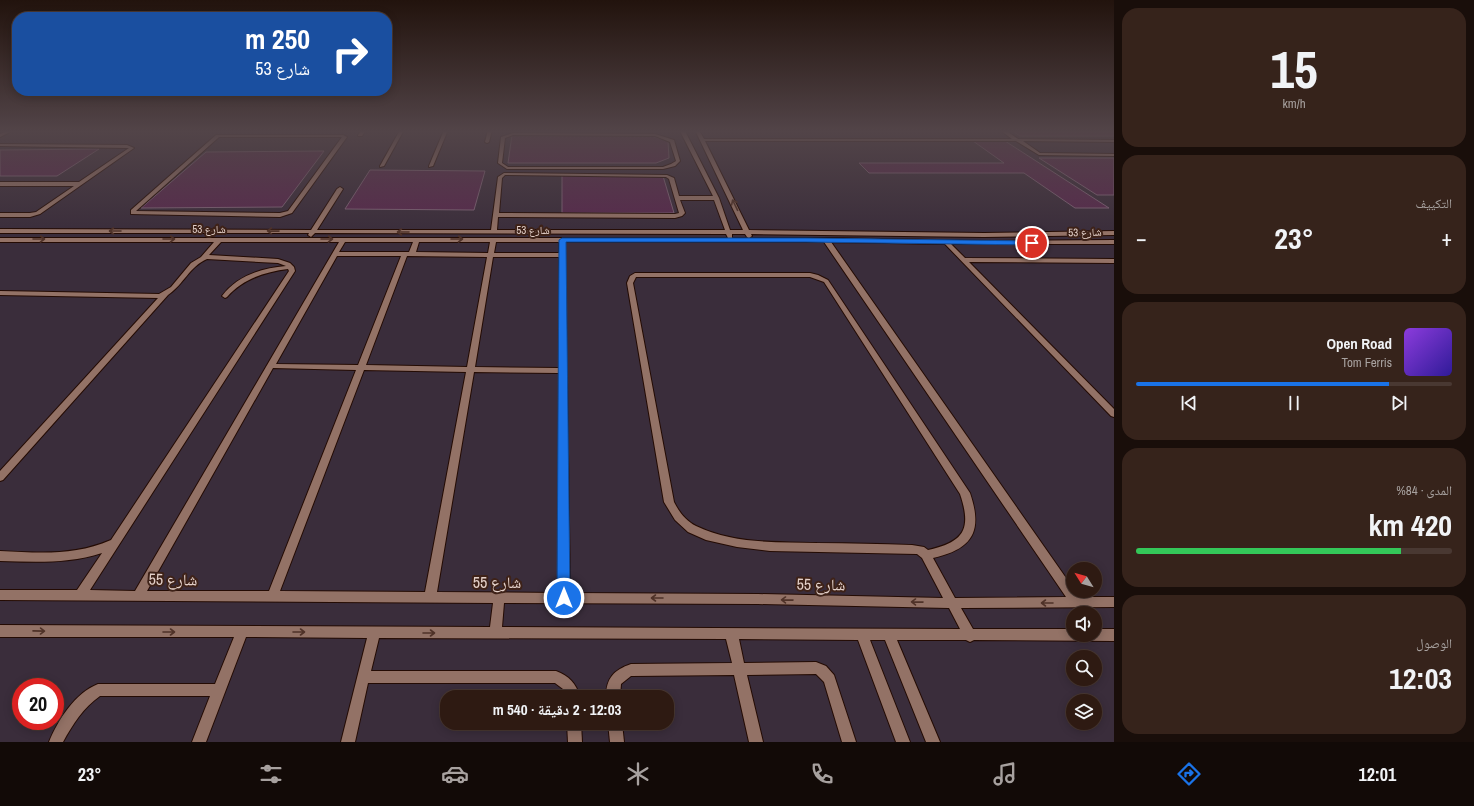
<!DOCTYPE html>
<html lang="ar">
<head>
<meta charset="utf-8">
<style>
	body { margin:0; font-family:"Archivo Narrow","Noto Naskh Arabic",sans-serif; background:#36231b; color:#f1f3f6; direction:rtl; height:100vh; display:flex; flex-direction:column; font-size:15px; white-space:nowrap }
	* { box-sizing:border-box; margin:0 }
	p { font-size:13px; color:#a7a19f }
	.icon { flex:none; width:22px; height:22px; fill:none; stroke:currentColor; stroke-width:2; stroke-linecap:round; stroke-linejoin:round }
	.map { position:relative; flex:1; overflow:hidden; direction:ltr }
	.drawer { display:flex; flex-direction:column; gap:8px; padding:8px; background:#190e0a; width:360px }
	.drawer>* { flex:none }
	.top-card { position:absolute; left:12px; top:12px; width:380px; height:84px; border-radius:16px; box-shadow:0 2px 10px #0003,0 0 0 1px #493832; direction:rtl; background:#1a4fa0; color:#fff; overflow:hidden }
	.needle { width:26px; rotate:307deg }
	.tools { position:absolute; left:1066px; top:562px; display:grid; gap:8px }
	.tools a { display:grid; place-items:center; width:36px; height:36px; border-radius:50%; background:#2e1a12; box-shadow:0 2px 10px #0003,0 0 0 1px #493832; font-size:20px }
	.speed { position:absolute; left:12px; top:678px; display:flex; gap:8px; font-size:20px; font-weight:700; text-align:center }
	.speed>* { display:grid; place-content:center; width:52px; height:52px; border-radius:50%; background:#2e1a12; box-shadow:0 2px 10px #0003,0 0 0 1px #493832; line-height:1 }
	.speed .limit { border:6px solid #d22; background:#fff; color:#111 }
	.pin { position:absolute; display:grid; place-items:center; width:34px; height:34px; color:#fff; margin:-17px; border:2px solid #fff; border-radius:50%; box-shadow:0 1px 4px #0007 }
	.me { position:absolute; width:44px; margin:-22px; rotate:0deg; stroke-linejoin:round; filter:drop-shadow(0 0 3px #0008) }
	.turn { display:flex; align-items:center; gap:14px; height:84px; padding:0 16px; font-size:18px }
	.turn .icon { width:52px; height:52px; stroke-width:2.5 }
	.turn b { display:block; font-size:28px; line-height:34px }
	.big { font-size:30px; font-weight:700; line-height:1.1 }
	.drawer .card { flex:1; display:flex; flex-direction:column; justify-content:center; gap:6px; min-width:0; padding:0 14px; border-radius:16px; background:#36231b }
	.drawer .dial { align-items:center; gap:0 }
	.dial b { font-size:52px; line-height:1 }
	.song { display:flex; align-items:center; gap:12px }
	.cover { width:48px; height:48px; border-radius:6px; background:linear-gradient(135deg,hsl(270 70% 55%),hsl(250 70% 35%)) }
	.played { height:4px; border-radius:2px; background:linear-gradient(90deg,#1a73e8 80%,#493832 80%) }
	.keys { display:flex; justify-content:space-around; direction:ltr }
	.heat { display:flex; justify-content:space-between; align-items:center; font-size:22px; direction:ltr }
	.charge { height:6px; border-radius:3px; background:linear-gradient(90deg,#34c759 84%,#493832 0) }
	.trip { position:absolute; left:440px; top:690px; width:234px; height:40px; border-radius:16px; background:#2e1a12; box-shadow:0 2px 10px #0003,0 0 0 1px #493832; font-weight:700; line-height:40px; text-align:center; direction:rtl }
	.dock { display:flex; height:64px; justify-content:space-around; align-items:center; background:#120a07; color:#a7a19f }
	.dock .icon { width:28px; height:28px }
	.dock .current { color:#1a73e8 }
	.dock b { font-size:18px; color:#f1f3f6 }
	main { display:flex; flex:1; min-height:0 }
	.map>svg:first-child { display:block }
	.industrial { fill:#3a2d3b; fill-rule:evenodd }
	.building { fill:#57294d; stroke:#7d6276 }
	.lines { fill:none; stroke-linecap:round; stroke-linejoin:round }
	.service-casing { stroke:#240b03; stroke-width:2 }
	.service { fill:#937266; fill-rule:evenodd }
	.oneway { stroke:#4f3228 }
	.route { fill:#1a73e8; stroke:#114b97 }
	.labels { text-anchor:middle; stroke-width:4; stroke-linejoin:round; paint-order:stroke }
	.far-street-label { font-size:11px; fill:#e3d0c9; stroke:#3e2218 }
	.near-street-label { font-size:16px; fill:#e3d0c9; stroke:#3e2218 }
</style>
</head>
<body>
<main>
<section class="drawer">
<div class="card dial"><b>15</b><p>km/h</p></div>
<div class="card"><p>التكييف</p>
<div class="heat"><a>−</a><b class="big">23°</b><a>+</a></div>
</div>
<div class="card">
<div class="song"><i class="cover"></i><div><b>Open Road</b><p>Tom Ferris</p></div></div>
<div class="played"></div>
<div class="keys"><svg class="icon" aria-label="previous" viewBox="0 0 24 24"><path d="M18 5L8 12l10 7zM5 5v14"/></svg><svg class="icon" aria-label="pause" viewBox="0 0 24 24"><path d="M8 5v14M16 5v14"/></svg><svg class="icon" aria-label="next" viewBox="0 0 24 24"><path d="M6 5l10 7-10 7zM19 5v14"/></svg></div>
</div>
<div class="card"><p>المدى · 84%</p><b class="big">420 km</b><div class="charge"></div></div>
<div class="card"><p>الوصول</p><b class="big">12:03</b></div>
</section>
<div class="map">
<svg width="1114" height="742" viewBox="0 0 1114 742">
	<rect width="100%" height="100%" fill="#3e2218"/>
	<!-- industrial -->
	<path class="industrial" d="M0 130H1114V742H0ZM1073 569H1095V591H1073ZM1073 613H1095V635H1073ZM1073 657H1095V679H1073ZM21 687H55V721H21ZM447 697H667V723H447ZM1073 701H1095V723H1073Z"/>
	<!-- building -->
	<g class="building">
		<path d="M1011 130H1114V136H1020Z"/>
		<path d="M512 135H648L668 141 669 158 656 163H508Z"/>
		<path d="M973 141H1005L1109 208H1075L1024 173H869L859 163H1004Z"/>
		<path d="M99 149 57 176H0V150Z"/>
		<path d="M324 151 282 207 141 208 206 152Z"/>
		<path d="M1039 158H1114V195H1097Z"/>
		<path d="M370 170 485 171 474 210 345 209Z"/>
		<path d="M562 175 663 176 674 213H562Z"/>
	</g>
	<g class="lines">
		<defs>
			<g id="service">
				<path d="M9 130H14L0 137V134Z"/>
				<path d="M362 130H366L362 136H358V135Z"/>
				<path d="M400 130H404L384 166 380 167V166Z"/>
				<path d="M444 130H448L433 166 429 167V166Z"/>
				<path d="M488 130H492L489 142 487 143 485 142Z"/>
				<path d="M646 130H699L704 139H1012L1000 130H1005L1018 139 1114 140V142L1023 141 1040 153 1114 154V156L1039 155 1016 141H705L749 230 984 233 1114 231V235L984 237 751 234 752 236 749 238 747 237 745 234H732V238H826L992 241 1114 240V244H951L965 258 1114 259V263L969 262 1114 409V417L1111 416 945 244 831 242 1073 588V591H1075L1079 597H1114V607L961 608 973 629H1073V635H1095V629H1114V641L974 640 970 642 966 640H897L940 742H926L885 640H870L910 742H896L858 640 739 639 744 663 816 662 826 666 834 675 856 742H842L824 682 816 674 747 675 763 742H749L734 675 631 676 621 684 620 697H606C606 678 614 670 631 664L732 663 726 639 379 638 371 671H556C569 676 576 683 580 697H566L563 689 555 683H368L355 742H341L367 638 246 637 206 742H192L210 696H100C83 708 73 724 63 742H49C58 720 75 693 98 684H215L234 637H0V625L490 627 493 603 0 600V590H77L102 553C68 564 35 562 0 561V551C40 553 74 556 111 540L289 271 288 269C264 272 243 279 227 297L225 298 222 296C237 276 261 268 286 266L278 263 207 259C190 266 183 285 168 295L3 480 0 481V471L158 298 0 295V291L159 294 171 287 191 263 201 257 214 242H0V238H728L726 234 315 233 311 237 308 235 309 233H0V229L311 230 337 189 340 187 343 189 317 230H491L498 177 504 173 667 175 674 178 679 196H713L680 131H648ZM695 130 743 230H730L719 198 685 131ZM505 175 666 177 669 179 679 213 675 214 499 213 502 178ZM680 200H714L725 230H497L498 217 675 218 682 216 685 213ZM221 242H339L135 591 90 590 295 271 294 267 290 263 278 259 209 255ZM345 242H413L409 252H339ZM419 242H490L488 253 416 252ZM496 242H559V253H494ZM565 242H824L1066 597 955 598 933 558C973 549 983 531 970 493L828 280 818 275 810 273H635L630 276 627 283 664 502 675 520 688 532 706 540 737 547 770 551 917 554 922 558 943 598 758 594 570 593ZM337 256H401L358 365 276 364ZM407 256 487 257 467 367 366 365ZM493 257H559V368L475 367ZM636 277H810L824 282 960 494C972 529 964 542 928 550L924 547 912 545C880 544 849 543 817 543 777 542 733 544 696 526 686 521 679 512 674 502L633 283ZM273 368 356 370 269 591H147ZM364 370 466 372 425 592 280 591ZM474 372 559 373 558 593 437 592ZM504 603 758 604 949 608 960 629 502 627Z"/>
				<path d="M513 133 655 134 674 140 680 161 675 166 663 169H507L498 163 501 137ZM513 135 655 136 670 142 676 161 671 164 663 167H508L502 163 505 138Z"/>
				<path d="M216 135H343L347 137 292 213 280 217 131 214V210ZM219 137H342L288 211 280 213 136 211Z"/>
				<path d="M0 144 127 145 134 148 40 214 30 217H0V213H30L36 212 74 186H0V182H79L129 148 0 146Z"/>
				<path d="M567 723H581L582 742H568Z"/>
				<path d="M608 723H622L624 742H610Z"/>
			</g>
		</defs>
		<!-- service casing -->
		<use href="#service" class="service-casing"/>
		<!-- service -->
		<use href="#service" class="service"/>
	</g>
	<!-- one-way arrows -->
	<defs><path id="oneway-shaft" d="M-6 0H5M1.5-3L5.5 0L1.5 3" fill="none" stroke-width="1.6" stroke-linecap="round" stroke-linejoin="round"/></defs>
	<g class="oneway">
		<use href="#oneway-shaft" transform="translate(735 205) rotate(-116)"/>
		<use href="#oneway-shaft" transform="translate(115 231) rotate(180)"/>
		<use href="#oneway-shaft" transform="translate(273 231) rotate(-179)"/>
		<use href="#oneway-shaft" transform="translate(403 232) rotate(-180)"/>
		<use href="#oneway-shaft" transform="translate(39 239)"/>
		<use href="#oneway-shaft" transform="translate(169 239)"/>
		<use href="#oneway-shaft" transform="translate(327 239)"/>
		<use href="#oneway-shaft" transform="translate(457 239)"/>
		<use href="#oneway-shaft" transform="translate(657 598) rotate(-180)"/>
		<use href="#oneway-shaft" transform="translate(787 600) rotate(-179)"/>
		<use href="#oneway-shaft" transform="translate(917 602) rotate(-179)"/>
		<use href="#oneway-shaft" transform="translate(1047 603) rotate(180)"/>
		<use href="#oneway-shaft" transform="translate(39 631) rotate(1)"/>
		<use href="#oneway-shaft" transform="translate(169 632)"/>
		<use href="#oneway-shaft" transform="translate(299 632)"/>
		<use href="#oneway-shaft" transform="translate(429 633)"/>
	</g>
	<!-- sky -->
	<linearGradient id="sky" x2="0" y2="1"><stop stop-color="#22130d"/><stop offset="0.56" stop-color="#524448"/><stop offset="1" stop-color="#524448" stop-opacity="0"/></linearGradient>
	<rect width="1114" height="234" fill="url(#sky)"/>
	<!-- route -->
	<path class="route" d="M562 238H806L1032 241 1035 243 1032 245 806 242H566L570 598 568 602 564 604 559 602 557 598 559 240Z"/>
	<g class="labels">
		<!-- far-street labels -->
		<g class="far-street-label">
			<text x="209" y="233">شارع 53</text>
			<text x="533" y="234">شارع 53</text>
			<text transform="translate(1085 232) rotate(-1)" y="4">شارع 53</text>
		</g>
		<!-- near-street labels -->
		<g class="near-street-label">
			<text transform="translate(173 579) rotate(1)" y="6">شارع 55</text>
			<text x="497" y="588">شارع 55</text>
			<text transform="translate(821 584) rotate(1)" y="6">شارع 55</text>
		</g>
	</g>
</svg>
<div class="tools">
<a><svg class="needle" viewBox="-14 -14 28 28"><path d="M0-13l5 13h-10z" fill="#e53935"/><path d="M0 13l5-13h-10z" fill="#a7a19f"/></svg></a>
<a><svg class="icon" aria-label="sound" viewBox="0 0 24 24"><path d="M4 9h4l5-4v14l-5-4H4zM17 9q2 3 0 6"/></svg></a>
<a><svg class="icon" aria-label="search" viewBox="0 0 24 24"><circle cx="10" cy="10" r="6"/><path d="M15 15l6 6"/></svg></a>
<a><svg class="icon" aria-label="layers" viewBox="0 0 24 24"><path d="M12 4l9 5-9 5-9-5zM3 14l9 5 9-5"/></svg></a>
</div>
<div class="speed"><div class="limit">20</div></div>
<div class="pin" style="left:1032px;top:243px;background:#d93025"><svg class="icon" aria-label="arrive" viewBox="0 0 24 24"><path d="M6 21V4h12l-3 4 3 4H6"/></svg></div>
<svg class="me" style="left:564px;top:598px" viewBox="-20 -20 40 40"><circle r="17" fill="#1a73e8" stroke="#fff" stroke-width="3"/><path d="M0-11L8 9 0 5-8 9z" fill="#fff"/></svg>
<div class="trip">12:03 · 2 دقيقة · 540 m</div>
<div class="top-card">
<div class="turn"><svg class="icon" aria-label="right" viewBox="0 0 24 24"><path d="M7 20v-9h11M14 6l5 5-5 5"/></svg><div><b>250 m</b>شارع 53</div></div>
</div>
</div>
</main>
<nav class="dock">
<b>12:01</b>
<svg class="icon current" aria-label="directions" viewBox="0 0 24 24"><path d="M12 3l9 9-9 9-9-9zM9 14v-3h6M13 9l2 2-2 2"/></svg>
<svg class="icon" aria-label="music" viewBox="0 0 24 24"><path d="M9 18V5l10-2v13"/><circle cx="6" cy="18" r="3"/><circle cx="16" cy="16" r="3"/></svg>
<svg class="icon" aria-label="phone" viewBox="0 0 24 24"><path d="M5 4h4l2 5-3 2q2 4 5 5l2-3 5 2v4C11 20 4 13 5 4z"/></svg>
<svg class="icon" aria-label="climate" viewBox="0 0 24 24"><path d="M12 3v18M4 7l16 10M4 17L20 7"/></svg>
<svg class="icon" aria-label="car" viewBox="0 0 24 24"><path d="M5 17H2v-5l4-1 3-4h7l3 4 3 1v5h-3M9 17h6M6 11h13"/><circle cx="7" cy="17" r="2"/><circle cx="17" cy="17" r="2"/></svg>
<svg class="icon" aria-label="filters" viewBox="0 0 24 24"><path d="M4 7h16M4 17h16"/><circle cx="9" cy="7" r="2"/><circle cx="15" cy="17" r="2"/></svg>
<b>23°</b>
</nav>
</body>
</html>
